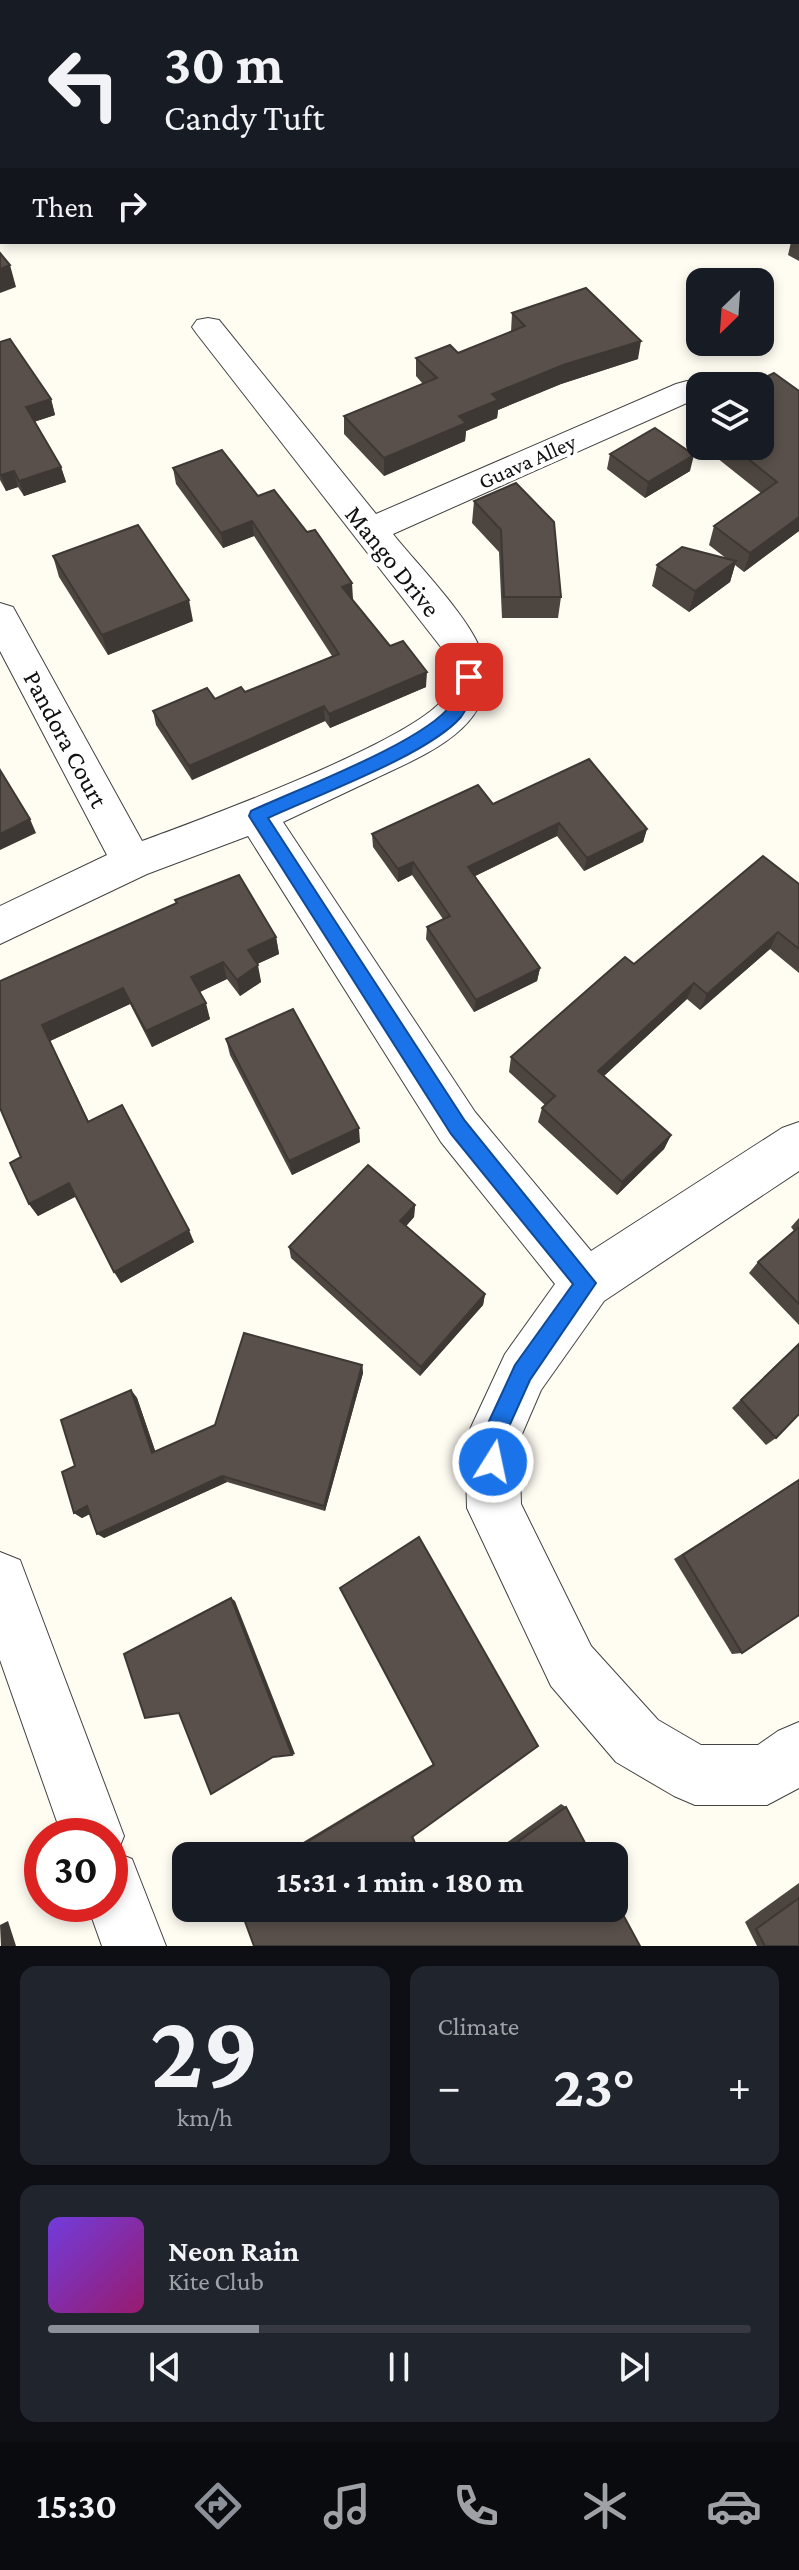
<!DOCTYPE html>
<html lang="en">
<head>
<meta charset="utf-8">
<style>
	body { margin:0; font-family:"Crimson Pro",serif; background:#20242c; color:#f1f3f6; height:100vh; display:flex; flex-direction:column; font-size:30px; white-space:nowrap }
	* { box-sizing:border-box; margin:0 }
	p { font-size:26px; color:#9ea1a6 }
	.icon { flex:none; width:44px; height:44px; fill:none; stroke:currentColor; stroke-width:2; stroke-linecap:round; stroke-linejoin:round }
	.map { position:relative; height:1946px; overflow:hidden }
	.sheet { display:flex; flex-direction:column; gap:20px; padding:20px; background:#0d0f14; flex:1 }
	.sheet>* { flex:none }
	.hud { position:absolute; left:0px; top:0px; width:800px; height:244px; box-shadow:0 4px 12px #0003; background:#171b24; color:#f1f3f6; overflow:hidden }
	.needle { width:52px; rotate:205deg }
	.controls { position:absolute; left:686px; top:268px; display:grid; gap:16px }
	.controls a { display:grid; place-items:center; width:88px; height:88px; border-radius:16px; background:#171b24; box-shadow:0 4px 12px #0003; font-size:40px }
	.speed { position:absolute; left:24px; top:1818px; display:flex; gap:16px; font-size:40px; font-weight:700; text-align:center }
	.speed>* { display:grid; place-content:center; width:104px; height:104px; border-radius:50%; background:#171b24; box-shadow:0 4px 12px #0003; line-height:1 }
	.speed .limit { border:12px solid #d22; background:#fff; color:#111 }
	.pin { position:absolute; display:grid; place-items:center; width:68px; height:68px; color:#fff; margin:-34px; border-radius:16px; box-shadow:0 4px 12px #0006 }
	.me { position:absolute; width:88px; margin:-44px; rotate:10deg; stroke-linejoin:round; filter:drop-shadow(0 0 6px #0008) }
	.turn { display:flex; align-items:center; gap:28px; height:168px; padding:0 32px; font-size:36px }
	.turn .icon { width:104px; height:104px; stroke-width:2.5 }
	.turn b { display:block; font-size:56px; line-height:68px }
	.then { display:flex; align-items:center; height:76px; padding:0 32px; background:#0003; gap:16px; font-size:30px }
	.big { font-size:60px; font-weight:700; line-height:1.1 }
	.sheet .tile { flex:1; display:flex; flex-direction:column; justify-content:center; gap:12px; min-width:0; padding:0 28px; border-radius:16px; background:#20242c }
	.sheet .dial { align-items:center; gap:0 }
	.dial b { font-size:104px; line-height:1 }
	.song { display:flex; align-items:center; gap:24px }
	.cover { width:96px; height:96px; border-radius:12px; background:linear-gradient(135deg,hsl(260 70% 55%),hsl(320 70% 35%)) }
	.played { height:8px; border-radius:4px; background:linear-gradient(90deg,#8c9099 30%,#363941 30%) }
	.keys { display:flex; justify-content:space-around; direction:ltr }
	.heat { display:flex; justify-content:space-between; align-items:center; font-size:44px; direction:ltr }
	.sheet .tiles { flex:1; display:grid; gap:20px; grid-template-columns:1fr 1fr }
	.tile:last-child { grid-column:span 2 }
	.trip { position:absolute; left:172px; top:1842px; width:456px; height:80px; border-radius:16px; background:#171b24; box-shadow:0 4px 12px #0003; font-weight:700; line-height:80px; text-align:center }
	.tabs { display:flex; height:128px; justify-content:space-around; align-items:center; background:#090b0e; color:#9ea1a6 }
	.tabs .icon { width:56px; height:56px }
	.tabs .selected { color:#8c9099 }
	.tabs b { font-size:36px; color:#f1f3f6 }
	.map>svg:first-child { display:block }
	.forest { fill:#bae095 }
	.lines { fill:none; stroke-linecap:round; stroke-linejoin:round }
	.minor-casing { stroke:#434343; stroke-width:2 }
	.minor { fill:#fff; fill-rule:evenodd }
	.wall { fill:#4d4540 }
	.shaded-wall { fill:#3e3834 }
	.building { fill:#59504b; stroke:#3e3834; stroke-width:2 }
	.route { fill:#1a73e8; stroke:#114b97; stroke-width:2 }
	.labels { text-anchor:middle; stroke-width:8; stroke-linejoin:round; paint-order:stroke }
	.far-street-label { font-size:22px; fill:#101010; stroke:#fff }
	.street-label { font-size:26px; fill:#101010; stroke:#fff }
</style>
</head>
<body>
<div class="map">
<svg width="799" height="1946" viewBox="0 0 799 1946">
	<rect width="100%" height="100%" fill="#fffcf2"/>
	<!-- forest -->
	<path class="forest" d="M0 0H555L560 2H2V165Z"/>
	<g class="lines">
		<defs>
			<g id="minor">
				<rect x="798" y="195" width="1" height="18"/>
				<path d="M208 318 219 320 376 514 676 384 687 381 700 386 698 398 393 534C417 564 469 617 481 651 507 725 424 755 372 780 342 794 313 808 283 822L475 1112 591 1251 782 1128 799 1122V1171L604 1301 541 1390 519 1441 521 1504 591 1646 658 1720 701 1745H758L778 1731 799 1722V1788L767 1805H695L674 1796 616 1762 551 1686 467 1508 465 1440 505 1354 555 1284 441 1142 248 836 147 874 0 944V906L107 855 0 651V603L13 607 142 841C194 822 429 736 447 693 452 679 447 665 444 651L197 334 192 327 197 320Z"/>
				<path d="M0 1552 20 1560 124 1836 117 1853 132 1859 166 1946H102L87 1904H110V1836H62L0 1660Z"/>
			</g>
		</defs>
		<!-- minor casing -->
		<use href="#minor" class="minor-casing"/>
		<!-- minor -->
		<use href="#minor" class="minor"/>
	</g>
	<!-- wall -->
	<g class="wall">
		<path d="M799 234V261L788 255 791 242H798Z"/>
		<path d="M512 313 638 359 561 384 498 410 497 418 466 431 465 441 384 476 344 434V416L423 384 416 376V358L458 353 511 332Z"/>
		<path d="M0 342 51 399 55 415 34 422 61 467 66 482 24 496 18 487 6 491 0 480Z"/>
		<path d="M702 446H760L799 531 744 572 735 565 730 582 689 612 652 586 657 565 727 559 709 545 714 526 761 493Z"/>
		<path d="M610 454 690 471 645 498 607 469Z"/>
		<path d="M173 468 258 496 307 532 352 583V599L390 646 426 687 330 728 325 721 192 780 156 725 153 711 245 692 332 656 254 536 223 548 176 484Z"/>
		<path d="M474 501 561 597 558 618H502L499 552 472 523Z"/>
		<path d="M53 556 193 621 108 655 59 577Z"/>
		<path d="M493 804 647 829 643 842 584 871 557 836 475 876 540 968 537 981 474 1012 426 939 427 927 443 919 412 875 398 882 373 847 372 834Z"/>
		<path d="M799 884V973L770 949 700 1010 687 999 604 1076 671 1135 664 1149 617 1195 538 1122 542 1108 545 1105 509 1072 511 1057 634 964Z"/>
		<path d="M175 900 276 937 279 954 257 964 261 982 240 996 227 979 199 992 210 1019 152 1047 130 1004 50 1041 89 1122 194 1242 121 1283 76 1196 38 1216 29 1204 21 1157 0 981 176 903Z"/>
		<path d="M226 1039 360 1142 292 1175 230 1055Z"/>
		<path d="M415 1205 414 1217 406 1226 485 1294 483 1305 420 1376 291 1258 289 1247Z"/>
		<path d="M799 1218V1325L749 1273 758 1262 794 1231 791 1227Z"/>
		<path d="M799 1343 776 1438 766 1445 732 1408Z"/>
		<path d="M362 1365 363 1373 325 1511 227 1482 104 1538 90 1514 82 1518 74 1513 75 1466 131 1390 137 1398 155 1451Z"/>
		<path d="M799 1480 742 1653 732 1654 674 1559Z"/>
		<path d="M538 1746 413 1836 422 1856H280L433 1764Z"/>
		<path d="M561 1804 566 1807 592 1856H488Z"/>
		<path d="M799 1883V1946H757L745 1922Z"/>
	</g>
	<!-- shaded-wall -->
	<g class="shaded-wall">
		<path d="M10 265 16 287 0 293V269Z"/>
		<path d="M641 341 638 359 561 384 498 410 497 418 466 431 465 441 384 476V458L459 416 492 394 563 365Z"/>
		<path d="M51 399 55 415 30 423 26 407Z"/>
		<path d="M694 455 690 471 645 498 648 482Z"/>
		<path d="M61 467 66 482 24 496 19 481Z"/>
		<path d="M14 471 18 487 6 491 1 475Z"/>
		<path d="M799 517V531L744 572 750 553Z"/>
		<path d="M252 521 254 536 223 548 221 533Z"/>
		<path d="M736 561 730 582 689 612 695 591Z"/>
		<path d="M352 583 353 599 343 602 342 587Z"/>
		<path d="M189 600 193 621 108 655 102 635Z"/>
		<path d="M427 672 426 687 330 728 329 714Z"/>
		<path d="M324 706 325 721 192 780 189 766Z"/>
		<path d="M30 819 36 833 0 850V834Z"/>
		<path d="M559 823 557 836 467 880 468 867Z"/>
		<path d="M647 829 643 842 584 871 587 858Z"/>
		<path d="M413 862 412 875 398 882V869Z"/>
		<path d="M778 932 770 949 700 1010 707 994Z"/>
		<path d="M276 937 279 954 251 967 248 950Z"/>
		<path d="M223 962 227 979 196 994 191 977Z"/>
		<path d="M258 965 261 982 240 996 237 980Z"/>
		<path d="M540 968 537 981 474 1012 476 1000Z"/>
		<path d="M694 983 687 999 593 1086 598 1071Z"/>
		<path d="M123 988 130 1004 50 1041 96 1137 42 1025Z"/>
		<path d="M206 1003 210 1019 152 1047 146 1031Z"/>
		<path d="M359 1128 360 1142 292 1175 289 1161Z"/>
		<path d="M671 1135 664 1149 617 1195 622 1182Z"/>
		<path d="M69 1183 77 1196 38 1216 29 1204Z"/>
		<path d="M415 1205 414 1217 400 1233V1221Z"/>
		<path d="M189 1230 194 1242 121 1283 114 1272Z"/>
		<path d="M485 1294 483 1305 420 1376 421 1367Z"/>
		<path d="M362 1365 363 1373 325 1511 324 1506Z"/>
		<path d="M131 1390 137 1398 158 1459 152 1453Z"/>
		<path d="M222 1476 227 1482 104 1538 97 1534Z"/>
		<path d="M87 1506 95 1511 82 1518 74 1513Z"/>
		<path d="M231 1598 235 1601 295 1754 292 1755Z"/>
		<path d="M8 1921 16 1946H1L0 1925Z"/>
	</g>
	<!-- building -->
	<g class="building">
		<path d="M0 253 10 265 0 269Z"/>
		<path d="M586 288 641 341 563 365 492 394 498 400 459 416 466 423 384 458 344 416 437 378 416 358 450 345 458 353 525 326 512 313Z"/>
		<path d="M10 339 51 399 26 407 61 467 19 481 14 471 1 475 0 474V342Z"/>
		<path d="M774 373 799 391V517L750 553 714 526 777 482 732 446H760V386H747Z"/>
		<path d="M655 428 694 455 648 482 610 454Z"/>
		<path d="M222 450 258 496 274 490 307 532 315 530 352 583 342 587 390 646 403 641 427 672 329 714 324 706 189 766 153 711 207 688 215 699 241 687 245 692 339 654 252 521 221 533 173 468Z"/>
		<path d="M516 483 554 522 561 597H504L501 530 474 501Z"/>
		<path d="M138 525 189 600 102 635 53 556Z"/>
		<path d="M682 547 736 561 695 591 657 565Z"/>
		<path d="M589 759 647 829 587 858 559 823 468 867 540 968 476 1000 427 927 450 916 413 862 398 869 372 834 478 785 493 804Z"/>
		<path d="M0 770 30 819 0 834Z"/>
		<path d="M763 856 799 884V949L778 932 707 994 694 983 598 1071 671 1135 622 1182 542 1108 555 1096 511 1057 625 957 634 964Z"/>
		<path d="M239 875 276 937 248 950 258 965 237 980 223 962 191 977 206 1003 146 1031 123 988 42 1025 88 1122 122 1105 189 1230 114 1272 69 1183 29 1204 10 1163 21 1157 0 1108V981L177 903 175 900Z"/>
		<path d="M293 1009 359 1128 289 1161 226 1039Z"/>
		<path d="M368 1165 415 1205 400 1221 485 1294 421 1367 289 1247Z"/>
		<path d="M799 1227V1304L758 1262Z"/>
		<path d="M244 1333 362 1365 324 1506 222 1476 97 1534 87 1506 74 1513 62 1472 75 1466 61 1420 131 1390 152 1453 215 1425Z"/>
		<path d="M799 1344V1414L776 1438 741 1400Z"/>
		<path d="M799 1480V1615L742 1653 683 1555Z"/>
		<path d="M419 1537 538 1746 412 1837 420 1856H284L434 1765 340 1588Z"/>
		<path d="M231 1598 292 1755 273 1757 211 1794 179 1713 145 1718 124 1654Z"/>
		<path d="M566 1807 592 1856H498Z"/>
		<path d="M614 1898 640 1946H254L240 1908H614Z"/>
		<path d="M799 1898V1946H765L756 1929Z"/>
	</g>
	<!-- route -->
	<path class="route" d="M469 671 476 677C474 691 470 705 461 717 428 755 317 795 268 818L465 1121 596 1283 530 1380 503 1440 504 1462 500 1470 493 1474 485 1470C480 1458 479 1444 484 1432L515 1365 573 1284 451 1134 249 816 251 811C298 789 424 742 451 705 458 696 459 687 461 677Z"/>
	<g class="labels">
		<!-- far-street labels -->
		<g class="far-street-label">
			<text transform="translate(527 461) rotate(-24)" y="8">Guava Alley</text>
		</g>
		<!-- street labels -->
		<g class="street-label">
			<text transform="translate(393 561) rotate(51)" y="9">Mango Drive</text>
			<text transform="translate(66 739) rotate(62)" y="9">Pandora Court</text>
		</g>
	</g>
</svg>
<div class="controls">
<a><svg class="needle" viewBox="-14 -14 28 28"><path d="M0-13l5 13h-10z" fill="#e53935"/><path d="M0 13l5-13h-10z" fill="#9ea1a6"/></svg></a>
<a><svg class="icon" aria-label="layers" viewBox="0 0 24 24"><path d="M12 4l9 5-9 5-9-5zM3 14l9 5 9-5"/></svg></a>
</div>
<div class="speed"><div class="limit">30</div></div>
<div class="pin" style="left:469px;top:677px;background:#d93025"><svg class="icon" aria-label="arrive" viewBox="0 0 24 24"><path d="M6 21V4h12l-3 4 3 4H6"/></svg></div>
<svg class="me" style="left:493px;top:1462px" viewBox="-20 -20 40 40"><circle r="17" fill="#1a73e8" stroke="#fff" stroke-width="3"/><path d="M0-11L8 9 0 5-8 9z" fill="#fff"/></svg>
<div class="trip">15:31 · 1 min · 180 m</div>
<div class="hud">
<div class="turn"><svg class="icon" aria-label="left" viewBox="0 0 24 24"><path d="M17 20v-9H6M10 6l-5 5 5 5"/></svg><div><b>30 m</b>Candy Tuft</div></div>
<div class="then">Then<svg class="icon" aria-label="right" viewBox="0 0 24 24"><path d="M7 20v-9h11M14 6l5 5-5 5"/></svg></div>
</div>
</div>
<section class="sheet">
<div class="tiles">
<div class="tile dial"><b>29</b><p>km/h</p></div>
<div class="tile"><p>Climate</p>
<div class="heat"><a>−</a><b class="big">23°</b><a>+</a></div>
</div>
<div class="tile">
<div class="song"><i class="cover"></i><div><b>Neon Rain</b><p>Kite Club</p></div></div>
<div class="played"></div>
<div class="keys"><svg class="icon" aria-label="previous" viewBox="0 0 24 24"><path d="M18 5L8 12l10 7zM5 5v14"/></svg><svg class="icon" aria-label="pause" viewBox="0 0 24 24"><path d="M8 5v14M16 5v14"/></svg><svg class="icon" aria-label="next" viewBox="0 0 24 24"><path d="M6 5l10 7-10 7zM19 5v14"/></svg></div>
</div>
</div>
</section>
<nav class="tabs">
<b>15:30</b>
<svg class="icon selected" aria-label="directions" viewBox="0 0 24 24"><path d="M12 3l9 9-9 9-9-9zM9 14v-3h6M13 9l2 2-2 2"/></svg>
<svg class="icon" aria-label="music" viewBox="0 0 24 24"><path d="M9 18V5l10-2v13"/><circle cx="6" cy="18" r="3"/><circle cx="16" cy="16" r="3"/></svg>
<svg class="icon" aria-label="phone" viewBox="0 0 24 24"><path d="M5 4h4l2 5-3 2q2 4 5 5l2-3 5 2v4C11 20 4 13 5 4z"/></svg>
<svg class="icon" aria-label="climate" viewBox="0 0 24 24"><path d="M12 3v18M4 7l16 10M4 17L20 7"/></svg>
<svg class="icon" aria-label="car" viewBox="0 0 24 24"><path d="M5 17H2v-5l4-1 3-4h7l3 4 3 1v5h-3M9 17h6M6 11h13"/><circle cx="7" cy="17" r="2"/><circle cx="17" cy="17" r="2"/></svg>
</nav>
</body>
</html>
